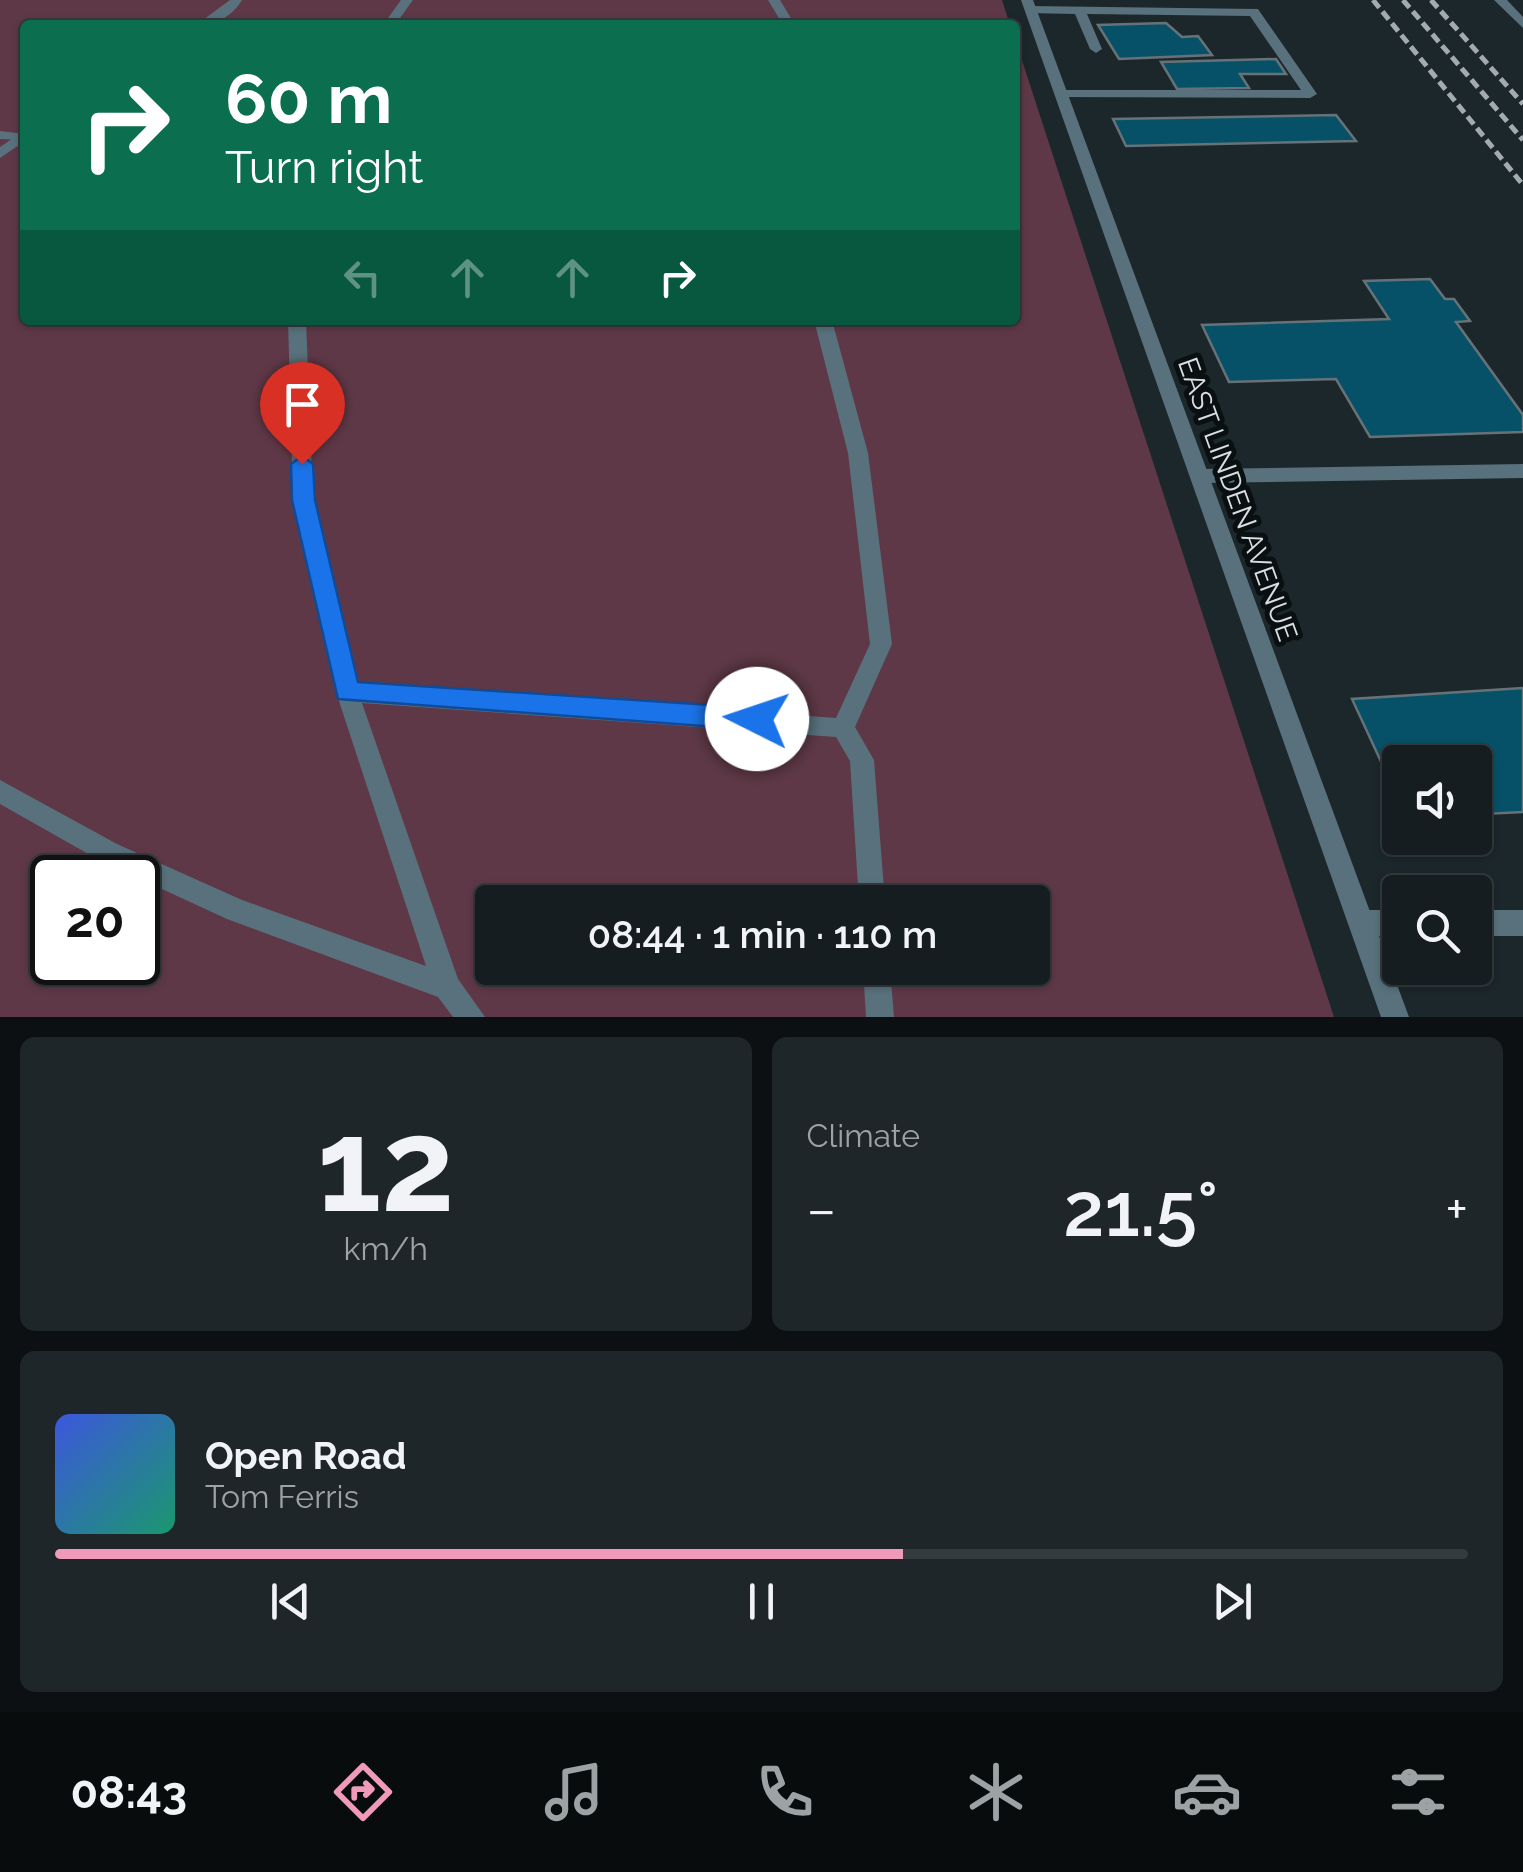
<!DOCTYPE html>
<html lang="en">
<head>
<meta charset="utf-8">
<style>
	body { margin:0; font-family:Raleway,sans-serif; background:#1e2629; color:#f1f3f6; height:100vh; display:flex; flex-direction:column; font-size:38px; white-space:nowrap }
	* { box-sizing:border-box; margin:0 }
	p { font-size:32px; color:#9da2a5 }
	.icon { flex:none; width:55px; height:55px; fill:none; stroke:currentColor; stroke-width:2; stroke-linecap:round; stroke-linejoin:round }
	.map { position:relative; height:1017px; overflow:hidden }
	.details { display:flex; flex-direction:column; gap:20px; padding:20px; background:#0c1012; flex:1 }
	.details>* { flex:none }
	.guide { position:absolute; left:20px; top:20px; width:1000px; height:305px; border-radius:10px; box-shadow:0 2px 8px #0004,0 0 0 2px #343b3e; background:#0b6e4f; color:#fff; overflow:hidden }
	.tools { position:absolute; left:1382px; top:745px; display:grid; gap:20px }
	.tools a { display:grid; place-items:center; width:110px; height:110px; border-radius:10px; background:#151d20; box-shadow:0 2px 8px #0004,0 0 0 2px #343b3e; font-size:50px }
	.speed { position:absolute; left:30px; top:855px; display:flex; gap:20px; font-size:50px; font-weight:700; text-align:center }
	.speed>* { display:grid; place-content:center; width:130px; height:130px; border-radius:50%; background:#151d20; box-shadow:0 2px 8px #0004,0 0 0 2px #343b3e; line-height:1 }
	.speed .limit { border:5px solid #111; border-radius:15px; background:#fff; color:#111 }
	.pin { position:absolute; display:grid; place-items:center; width:85px; height:85px; color:#fff; margin:-102px -42px; border-radius:50% 50% 50% 0; rotate:-45deg; box-shadow:0 0 10px #0007 }
	.pin .icon { rotate:45deg }
	.me { position:absolute; width:110px; margin:-55px; rotate:274deg; stroke-linejoin:round; filter:drop-shadow(0 0 8px #0008) }
	.turn { display:flex; align-items:center; gap:35px; height:210px; padding:0 40px; font-size:45px }
	.turn .icon { width:130px; height:130px; stroke-width:2.5 }
	.turn b { display:block; font-size:70px; line-height:85px }
	.lanes { display:flex; align-items:center; height:95px; padding:0 40px; background:#0003; justify-content:center; gap:50px; direction:ltr }
	.lanes .off { opacity:.35 }
	.big { font-size:75px; font-weight:600; line-height:1.1 }
	.details .card { flex:1; display:flex; flex-direction:column; justify-content:center; gap:15px; min-width:0; padding:0 35px; border-radius:15px; background:#1e2629 }
	.details .dial { align-items:center; gap:0 }
	.dial b { font-size:130px; line-height:1 }
	.song { display:flex; align-items:center; gap:30px }
	.cover { width:120px; height:120px; border-radius:15px; background:linear-gradient(135deg,hsl(230 70% 55%),hsl(160 70% 35%)) }
	.played { height:10px; border-radius:5px; background:linear-gradient(90deg,#ef9ab8 60%,#343b3e 60%) }
	.keys { display:flex; justify-content:space-around; direction:ltr }
	.heat { display:flex; justify-content:space-between; align-items:center; font-size:55px; direction:ltr }
	.details .tiles { flex:1; display:grid; gap:20px; grid-template-columns:1fr 1fr }
	.card:last-child { grid-column:span 2 }
	.trip { position:absolute; left:475px; top:885px; width:575px; height:100px; border-radius:10px; background:#151d20; box-shadow:0 2px 8px #0004,0 0 0 2px #343b3e; font-weight:600; line-height:100px; text-align:center }
	.menu { display:flex; height:160px; justify-content:space-around; align-items:center; background:#080c0d; color:#9da2a5 }
	.menu .icon { width:70px; height:70px }
	.menu .selected { color:#ef9ab8 }
	.menu b { font-size:45px; color:#f1f3f6 }
	.map>svg:first-child { display:block }
	.green { fill:#5e3846; fill-rule:evenodd }
	.building { fill:#075168; stroke:#667277; stroke-width:2.5 }
	.lines { fill:none; stroke-linecap:round; stroke-linejoin:round }
	.service { fill:#58717c; fill-rule:evenodd }
	.pedestrian { fill:#58717c; fill-rule:evenodd }
	.minor { fill:#58717c; fill-rule:evenodd }
	.tertiary { fill:#58717c; fill-rule:evenodd }
	.rail { stroke:#a3abaf; stroke-width:5; stroke-dasharray:10 5; stroke-linecap:butt }
	.route { fill:#1a73e8; stroke:#114b97; stroke-width:2.5 }
	.labels { text-anchor:middle; stroke-width:10; stroke-linejoin:round; paint-order:stroke }
	.street-label { font-size:28px; fill:#d8dfe2; stroke:#0a0f11 }
</style>
</head>
<body>
<div class="map">
<svg width="1523" height="1017" viewBox="0 0 1523 1017">
	<rect width="100%" height="100%" fill="#1c272b"/>
	<!-- green -->
	<path class="green" d="M0 0H1002L1010 25H25V320H1015V39L1334 1017H0ZM52 878H138V962H52ZM492 902H1032V968H492Z"/>
	<!-- building -->
	<g class="building">
		<path d="M1166 23 1182 37 1198 36 1212 55 1119 59 1098 25Z"/>
		<path d="M1276 59 1286 74H1240L1249 88 1177 89 1161 62Z"/>
		<path d="M1336 115 1356 141 1126 146 1113 119Z"/>
		<path d="M1430 279 1445 299H1454L1470 321 1456 322 1523 415V432L1370 437 1336 379 1229 382 1202 325 1389 319 1364 281Z"/>
		<path d="M1523 688V812L1484 814 1475 797V762H1400V794H1396L1352 699Z"/>
	</g>
	<g class="lines">
		<!-- service -->
		<g class="service">
			<path d="M230 0H242C232 17 215 25 196 25Z"/>
			<path d="M401 0H413L395 25H383Z"/>
			<path d="M768 0H780L795 25H783Z"/>
			<path d="M1031 6 1258 9 1317 94 1310 98 1057 97 1055 94 1062 90H1301L1250 16 1087 14 1102 49 1096 53 1090 49 1075 14 1027 13 1025 10Z"/>
			<path d="M25 130V141L0 158V147Z"/>
			<path d="M288 320H306L313 500 356 683 836 718 870 644 848 453 814 320H832L868 453 892 644 855 727 874 760 885 902H859L850 761 836 737 362 703 458 979 485 1017H453L438 997 227 919 99 860 0 804V780L117 844 242 900 426 966 336 692 293 500Z"/>
			<path d="M1523 464V478L1200 483 1190 476 1200 469Z"/>
			<path d="M1362 910H1400V936H1362L1353 932 1349 923 1353 914Z"/>
			<rect x="1475" y="910" width="48" height="26"/>
			<path d="M863 968H890L894 1017H866Z"/>
		</g>
		<!-- pedestrian -->
		<path class="pedestrian" d="M0 131 25 134V140L0 139Z"/>
		<!-- minor -->
		<path class="minor" d="M1494 0H1507L1523 17V28Z"/>
		<!-- tertiary -->
		<path class="tertiary" d="M1021 0H1033L1409 1017H1381Z"/>
		<!-- rail -->
		<g class="rail">
			<path d="M1373 0 1523 185"/>
			<path d="M1403 0 1523 140"/>
			<path d="M1431 0 1523 104"/>
		</g>
	</g>
	<!-- route -->
	<path class="route" d="M302 456 313 464 315 500 358 682 757 708 766 711 770 719 766 727 757 730 338 699 292 500 291 464Z"/>
	<g class="labels">
		<!-- street labels -->
		<g class="street-label">
			<text transform="translate(1238 499) rotate(70)" y="10">EAST LINDEN AVENUE</text>
		</g>
	</g>
</svg>
<div class="tools">
<a><svg class="icon" aria-label="sound" viewBox="0 0 24 24"><path d="M4 9h4l5-4v14l-5-4H4zM17 9q2 3 0 6"/></svg></a>
<a><svg class="icon" aria-label="search" viewBox="0 0 24 24"><circle cx="10" cy="10" r="6"/><path d="M15 15l6 6"/></svg></a>
</div>
<div class="speed"><div class="limit">20</div></div>
<div class="pin" style="left:302px;top:464px;background:#d93025"><svg class="icon" aria-label="arrive" viewBox="0 0 24 24"><path d="M6 21V4h12l-3 4 3 4H6"/></svg></div>
<svg class="me" style="left:757px;top:719px" viewBox="-20 -20 40 40"><circle r="19" fill="#fff"/><path d="M0-13L10 11 0 6-10 11z" fill="#1a73e8"/></svg>
<div class="trip">08:44 · 1 min · 110 m</div>
<div class="guide">
<div class="turn"><svg class="icon" aria-label="right" viewBox="0 0 24 24"><path d="M7 20v-9h11M14 6l5 5-5 5"/></svg><div><b>60 m</b>Turn right</div></div>
<div class="lanes"><svg class="icon off" aria-label="left" viewBox="0 0 24 24"><path d="M17 20v-9H6M10 6l-5 5 5 5"/></svg><svg class="icon off" aria-label="ahead" viewBox="0 0 24 24"><path d="M12 20V5M6 11l6-6 6 6"/></svg><svg class="icon off" aria-label="ahead" viewBox="0 0 24 24"><path d="M12 20V5M6 11l6-6 6 6"/></svg><svg class="icon" aria-label="right" viewBox="0 0 24 24"><path d="M7 20v-9h11M14 6l5 5-5 5"/></svg></div>
</div>
</div>
<section class="details">
<div class="tiles">
<div class="card dial"><b>12</b><p>km/h</p></div>
<div class="card"><p>Climate</p>
<div class="heat"><a>−</a><b class="big">21.5°</b><a>+</a></div>
</div>
<div class="card">
<div class="song"><i class="cover"></i><div><b>Open Road</b><p>Tom Ferris</p></div></div>
<div class="played"></div>
<div class="keys"><svg class="icon" aria-label="previous" viewBox="0 0 24 24"><path d="M18 5L8 12l10 7zM5 5v14"/></svg><svg class="icon" aria-label="pause" viewBox="0 0 24 24"><path d="M8 5v14M16 5v14"/></svg><svg class="icon" aria-label="next" viewBox="0 0 24 24"><path d="M6 5l10 7-10 7zM19 5v14"/></svg></div>
</div>
</div>
</section>
<nav class="menu">
<b>08:43</b>
<svg class="icon selected" aria-label="directions" viewBox="0 0 24 24"><path d="M12 3l9 9-9 9-9-9zM9 14v-3h6M13 9l2 2-2 2"/></svg>
<svg class="icon" aria-label="music" viewBox="0 0 24 24"><path d="M9 18V5l10-2v13"/><circle cx="6" cy="18" r="3"/><circle cx="16" cy="16" r="3"/></svg>
<svg class="icon" aria-label="phone" viewBox="0 0 24 24"><path d="M5 4h4l2 5-3 2q2 4 5 5l2-3 5 2v4C11 20 4 13 5 4z"/></svg>
<svg class="icon" aria-label="climate" viewBox="0 0 24 24"><path d="M12 3v18M4 7l16 10M4 17L20 7"/></svg>
<svg class="icon" aria-label="car" viewBox="0 0 24 24"><path d="M5 17H2v-5l4-1 3-4h7l3 4 3 1v5h-3M9 17h6M6 11h13"/><circle cx="7" cy="17" r="2"/><circle cx="17" cy="17" r="2"/></svg>
<svg class="icon" aria-label="filters" viewBox="0 0 24 24"><path d="M4 7h16M4 17h16"/><circle cx="9" cy="7" r="2"/><circle cx="15" cy="17" r="2"/></svg>
</nav>
</body>
</html>
